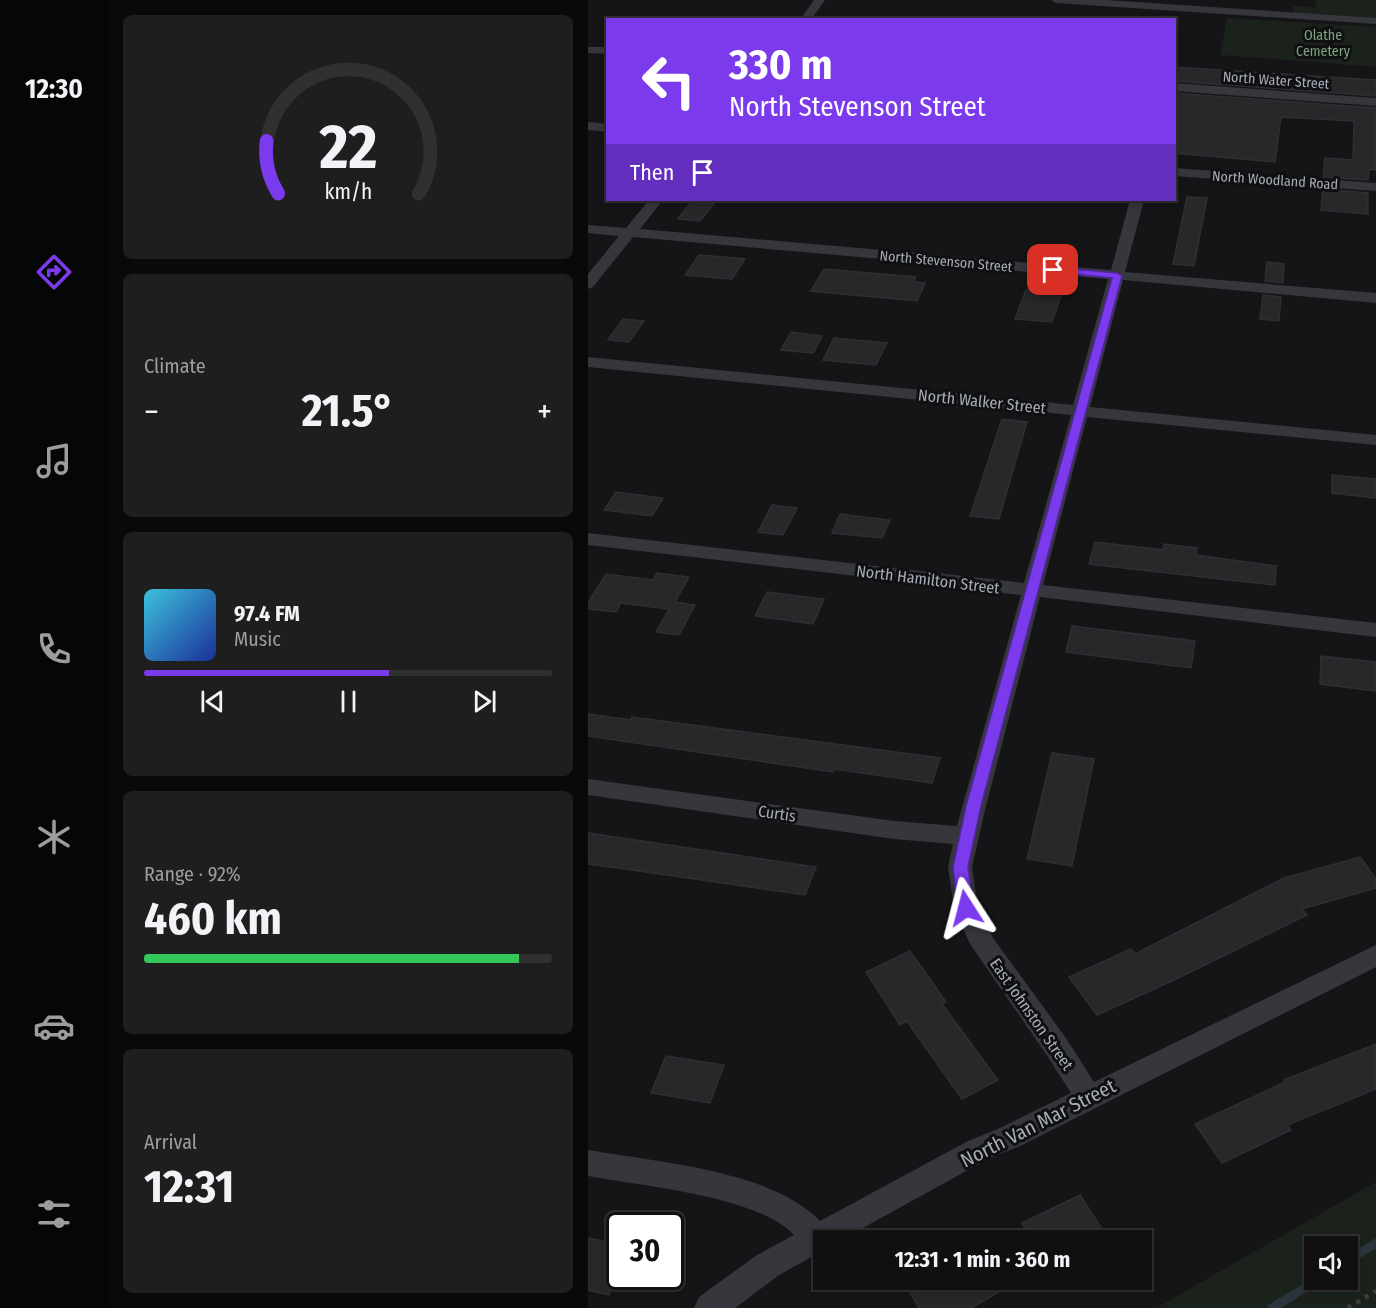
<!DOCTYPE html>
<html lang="en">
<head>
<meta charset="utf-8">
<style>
	body { margin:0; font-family:"Fira Sans Condensed",sans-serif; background:#1e1e1f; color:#f1f3f6; height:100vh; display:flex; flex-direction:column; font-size:22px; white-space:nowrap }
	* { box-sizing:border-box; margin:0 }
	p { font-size:20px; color:#9c9d9f }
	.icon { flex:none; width:33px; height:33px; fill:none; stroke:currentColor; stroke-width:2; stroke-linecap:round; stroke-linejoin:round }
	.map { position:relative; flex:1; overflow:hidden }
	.drawer { display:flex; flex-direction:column; gap:15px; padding:15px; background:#090909; width:480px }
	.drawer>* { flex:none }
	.hud { position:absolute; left:18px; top:18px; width:570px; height:183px; border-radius:0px; box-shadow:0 3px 9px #0003,0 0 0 2px #303031; background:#7c3aed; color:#fff; overflow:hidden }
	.buttons { position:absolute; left:716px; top:1236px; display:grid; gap:12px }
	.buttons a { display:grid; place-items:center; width:54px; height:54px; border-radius:0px; background:#101011; box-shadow:0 3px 9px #0003,0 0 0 2px #303031; font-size:30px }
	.speed { position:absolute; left:18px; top:1212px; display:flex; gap:12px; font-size:30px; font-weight:700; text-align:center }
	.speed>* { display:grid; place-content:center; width:78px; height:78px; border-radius:50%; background:#101011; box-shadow:0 3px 9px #0003,0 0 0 2px #303031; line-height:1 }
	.speed .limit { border:3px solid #111; border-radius:9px; background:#fff; color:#111 }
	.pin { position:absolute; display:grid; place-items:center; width:51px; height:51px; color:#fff; margin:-26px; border-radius:12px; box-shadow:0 3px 9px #0006 }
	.me { position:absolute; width:66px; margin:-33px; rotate:351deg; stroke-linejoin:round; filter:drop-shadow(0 0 4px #0008) }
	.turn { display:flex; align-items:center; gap:21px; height:126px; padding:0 24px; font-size:27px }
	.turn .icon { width:78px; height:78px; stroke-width:2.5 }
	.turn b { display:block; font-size:42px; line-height:51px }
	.then { display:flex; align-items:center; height:57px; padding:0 24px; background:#0003; gap:12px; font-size:22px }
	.big { font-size:45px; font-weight:700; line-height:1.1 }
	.drawer .card { flex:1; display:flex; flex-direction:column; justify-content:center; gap:9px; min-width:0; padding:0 21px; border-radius:9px; background:#1e1e1f }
	.drawer .dial { align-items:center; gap:0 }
	.dial svg { height:156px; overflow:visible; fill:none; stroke:#303031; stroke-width:7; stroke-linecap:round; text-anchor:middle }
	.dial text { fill:#f1f3f6; stroke:none }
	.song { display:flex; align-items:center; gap:18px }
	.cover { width:72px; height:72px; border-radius:9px; background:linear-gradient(135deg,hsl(190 70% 55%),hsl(230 70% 35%)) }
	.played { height:6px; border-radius:3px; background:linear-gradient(90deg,#7c3aed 60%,#303031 60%) }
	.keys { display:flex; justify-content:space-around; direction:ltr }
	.heat { display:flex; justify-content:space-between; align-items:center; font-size:33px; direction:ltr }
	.charge { height:9px; border-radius:4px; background:linear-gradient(90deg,#34c759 92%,#303031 0) }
	.trip { position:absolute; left:225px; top:1230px; width:339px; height:60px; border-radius:0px; background:#101011; box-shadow:0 3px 9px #0003,0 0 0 2px #303031; font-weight:700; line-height:60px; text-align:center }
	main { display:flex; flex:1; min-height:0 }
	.tab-bar { display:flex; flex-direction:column; width:108px; justify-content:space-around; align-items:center; background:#060607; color:#9c9d9f }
	.tab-bar .icon { width:42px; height:42px }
	.tab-bar .current { color:#7c3aed }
	.tab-bar b { font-size:27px; color:#f1f3f6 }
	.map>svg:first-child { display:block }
	.green { fill:#1b221b; fill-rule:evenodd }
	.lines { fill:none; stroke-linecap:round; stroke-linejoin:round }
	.stream { stroke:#2a343b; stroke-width:9 }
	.building { fill:#28282b; stroke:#2f2f33; stroke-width:1.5 }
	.path { stroke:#3c3e43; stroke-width:5; stroke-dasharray:4 6; stroke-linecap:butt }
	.street { fill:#36373c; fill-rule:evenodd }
	.route { fill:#7c3aed; stroke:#51269a; stroke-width:1.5 }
	.labels { text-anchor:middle; stroke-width:6; stroke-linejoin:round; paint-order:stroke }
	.far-park-label { font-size:14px; fill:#7ca47d; stroke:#101012 }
	.far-street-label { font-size:14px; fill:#a6acb8; stroke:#101012 }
	.street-label { font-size:16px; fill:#a6acb8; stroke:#101012 }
	.near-street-label { font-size:20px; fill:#a6acb8; stroke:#101012 }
</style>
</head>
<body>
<main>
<nav class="tab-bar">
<b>12:30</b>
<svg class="icon current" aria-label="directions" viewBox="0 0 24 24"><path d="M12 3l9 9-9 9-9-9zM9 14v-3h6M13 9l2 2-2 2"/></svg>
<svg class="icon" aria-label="music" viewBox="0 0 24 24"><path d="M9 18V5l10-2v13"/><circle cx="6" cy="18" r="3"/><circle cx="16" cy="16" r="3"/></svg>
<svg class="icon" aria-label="phone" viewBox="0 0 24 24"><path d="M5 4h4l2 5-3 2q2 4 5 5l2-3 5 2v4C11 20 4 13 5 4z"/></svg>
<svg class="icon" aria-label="climate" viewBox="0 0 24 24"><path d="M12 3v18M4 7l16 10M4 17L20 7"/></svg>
<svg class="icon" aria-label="car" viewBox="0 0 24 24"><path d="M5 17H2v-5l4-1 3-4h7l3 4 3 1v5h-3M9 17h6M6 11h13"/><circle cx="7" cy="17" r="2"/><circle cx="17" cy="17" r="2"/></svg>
<svg class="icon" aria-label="filters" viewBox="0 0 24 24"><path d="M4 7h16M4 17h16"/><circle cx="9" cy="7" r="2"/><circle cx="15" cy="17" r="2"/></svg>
</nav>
<section class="drawer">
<div class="card dial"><svg viewBox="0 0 100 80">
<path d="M14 69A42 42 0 1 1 86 69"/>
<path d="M14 69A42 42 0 0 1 8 42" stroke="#7c3aed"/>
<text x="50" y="56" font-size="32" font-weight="700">22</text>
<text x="50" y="72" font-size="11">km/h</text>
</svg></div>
<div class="card"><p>Climate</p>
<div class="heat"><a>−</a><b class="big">21.5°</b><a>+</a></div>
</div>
<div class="card">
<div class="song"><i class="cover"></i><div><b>97.4 FM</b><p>Music</p></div></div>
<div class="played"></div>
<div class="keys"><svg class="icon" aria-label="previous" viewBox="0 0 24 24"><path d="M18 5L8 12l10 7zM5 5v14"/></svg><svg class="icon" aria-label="pause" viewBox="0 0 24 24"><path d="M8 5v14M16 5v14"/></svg><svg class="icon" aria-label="next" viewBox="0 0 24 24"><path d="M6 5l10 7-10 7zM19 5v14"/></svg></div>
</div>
<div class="card"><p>Range · 92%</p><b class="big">460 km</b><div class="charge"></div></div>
<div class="card"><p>Arrival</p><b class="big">12:31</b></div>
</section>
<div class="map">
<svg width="788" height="1308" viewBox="0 0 788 1308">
	<rect width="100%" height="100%" fill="#151517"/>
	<!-- green -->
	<g class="green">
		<path d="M727 0H788V19L706 13 705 6 728 7Z"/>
		<path d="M639 18 788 27V67L632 55Z"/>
		<path d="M788 1182V1308H568ZM726 1246H759V1280H726Z"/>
	</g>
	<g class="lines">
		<!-- stream -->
		<g class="stream">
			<path d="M759 1261 788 1243"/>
			<path d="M684 1308 730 1280"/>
		</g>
	</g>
	<!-- building -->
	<g class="building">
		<path d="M586 67 788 80V96L586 81Z"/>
		<path d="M586 93 788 108V170L781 169 780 180 735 177 737 158 765 160 766 121 693 117 687 162 586 153Z"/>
		<path d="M735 189 780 193V214L733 210Z"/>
		<path d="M599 197 619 198 606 266 585 264Z"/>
		<path d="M105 200H129L112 221 90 219Z"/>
		<path d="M111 255 157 259 144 279 97 275Z"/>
		<path d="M679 262 696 264 695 283 677 281Z"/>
		<path d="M236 269 328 277 325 282 337 283 329 301 223 291Z"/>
		<path d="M447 288 474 293 464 322 427 319 438 290 446 291Z"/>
		<path d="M675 295 693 297 691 321 672 319Z"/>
		<path d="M35 319 56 321 41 342 20 340Z"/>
		<path d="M203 332 234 336 225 353 193 350Z"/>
		<path d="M246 338 299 343 288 365 235 360Z"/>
		<path d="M414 419 439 422 411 519 382 516Z"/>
		<path d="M744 475 788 479V498L744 493Z"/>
		<path d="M28 492 75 498 64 516 16 510Z"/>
		<path d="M184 505 209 508 195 535 170 532Z"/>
		<path d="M252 514 302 520 294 538 244 533Z"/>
		<path d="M507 542 575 550 576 544 609 548 608 555 688 566 687 585 501 564Z"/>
		<path d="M69 573 101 577 87 602 107 605 91 635 68 632 81 609 33 603 28 612 0 609V603L18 574 65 580Z"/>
		<path d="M179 592 236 599 225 624 167 616Z"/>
		<path d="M484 626 607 641 603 668 478 652Z"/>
		<path d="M733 656 788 662V691L732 684Z"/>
		<path d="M0 714 43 720 44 717 352 758 344 783 246 769 245 772 0 736Z"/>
		<path d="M464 753 506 759 484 866 439 859Z"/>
		<path d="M0 833 61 842 228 867 217 895 30 868 0 864Z"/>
		<path d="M772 857 788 879V888L714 909 719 915 586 980 509 1015 481 977 543 949 547 954 696 878Z"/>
		<path d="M322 951 358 1002 354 1004 410 1080 374 1099 319 1021 312 1025 278 972Z"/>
		<path d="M788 1044V1089L699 1125 703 1130 634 1163 607 1124 697 1082 696 1080Z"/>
		<path d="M78 1056 136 1065 122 1103 63 1093Z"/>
		<path d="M492 1195 521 1240H444L434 1223Z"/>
		<path d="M0 1238 32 1244V1267L21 1295 0 1290Z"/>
		<path d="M337 1280H432L383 1308H331L320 1289Z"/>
	</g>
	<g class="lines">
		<!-- path -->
		<path class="path" d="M760 1308 788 1291"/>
		<!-- street -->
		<g class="street">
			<path d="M226 0H237L223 20H212Z"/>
			<path d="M463 0H518L788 18V24L468 3Z"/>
			<path d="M0 47H20V54L0 53Z"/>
			<path d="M586 83 788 98V106L586 91Z"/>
			<path d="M0 122 20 124V132L0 130Z"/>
			<path d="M586 168 788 183V191L586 176Z"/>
			<path d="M61 200H75L52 229 523 270 542 200H556L537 272 788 293V303L535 280 502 407 788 435V445L499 417 455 585 788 623V637L452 597 398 806 384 867 390 908 405 938 478 1038 506 1082 788 945V967L432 1146 400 1159 253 1240H236V1250L191 1275 147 1308H106L111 1297 169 1255 206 1235C170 1196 53 1186 0 1176V1150C69 1162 183 1170 232 1221L380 1141 412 1128 483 1093 458 1054 382 944 366 908 360 867 365 844 306 839 0 795V779L306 821 369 826 433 595 0 545V533L436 583 483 415 0 367V357L485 405 520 279 45 237 5 287 0 289V274L31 236 0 233V225L38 228Z"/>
		</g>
	</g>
	<!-- route -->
	<path class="route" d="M465 267 529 273 534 276 393 806 380 867 386 908 383 912 378 914 372 912 369 908 365 867 378 806 524 278 462 272 461 270Z"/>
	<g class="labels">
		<!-- far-park labels -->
		<g class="far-park-label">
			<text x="735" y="40">Olathe<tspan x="735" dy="16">Cemetery</tspan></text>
		</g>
		<!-- far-street labels -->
		<g class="far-street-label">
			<text transform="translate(688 80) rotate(4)" y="5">North Water Street</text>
			<text transform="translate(687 180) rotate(4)" y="5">North Woodland Road</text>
			<text transform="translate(358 261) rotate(5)" y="5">North Stevenson Street</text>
		</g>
		<!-- street labels -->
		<g class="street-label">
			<text transform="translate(394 401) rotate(6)" y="6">North Walker Street</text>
			<text transform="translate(340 579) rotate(7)" y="6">North Hamilton Street</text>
			<text transform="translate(189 813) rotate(8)" y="6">Curtis</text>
			<text transform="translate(444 1014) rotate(55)" y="6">East Johnston Street</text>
		</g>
		<!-- near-street labels -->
		<g class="near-street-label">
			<text transform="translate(450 1123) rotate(-27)" y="7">North Van Mar Street</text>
		</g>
	</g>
</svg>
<div class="buttons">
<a><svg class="icon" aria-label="sound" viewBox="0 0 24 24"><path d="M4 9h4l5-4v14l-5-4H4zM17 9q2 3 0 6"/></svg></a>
</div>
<div class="speed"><div class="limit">30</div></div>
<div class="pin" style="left:465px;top:270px;background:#d93025"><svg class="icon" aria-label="arrive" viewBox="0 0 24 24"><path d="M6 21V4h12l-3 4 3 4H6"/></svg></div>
<svg class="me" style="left:378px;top:908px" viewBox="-20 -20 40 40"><path d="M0-17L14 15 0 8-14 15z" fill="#7c3aed" stroke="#fff" stroke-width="4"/></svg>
<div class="trip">12:31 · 1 min · 360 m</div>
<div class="hud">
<div class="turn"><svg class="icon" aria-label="left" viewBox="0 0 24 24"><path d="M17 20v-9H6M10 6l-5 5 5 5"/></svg><div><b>330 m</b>North Stevenson Street</div></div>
<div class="then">Then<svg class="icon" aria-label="arrive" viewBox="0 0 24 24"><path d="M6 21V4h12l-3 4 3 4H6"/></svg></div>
</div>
</div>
</main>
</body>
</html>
